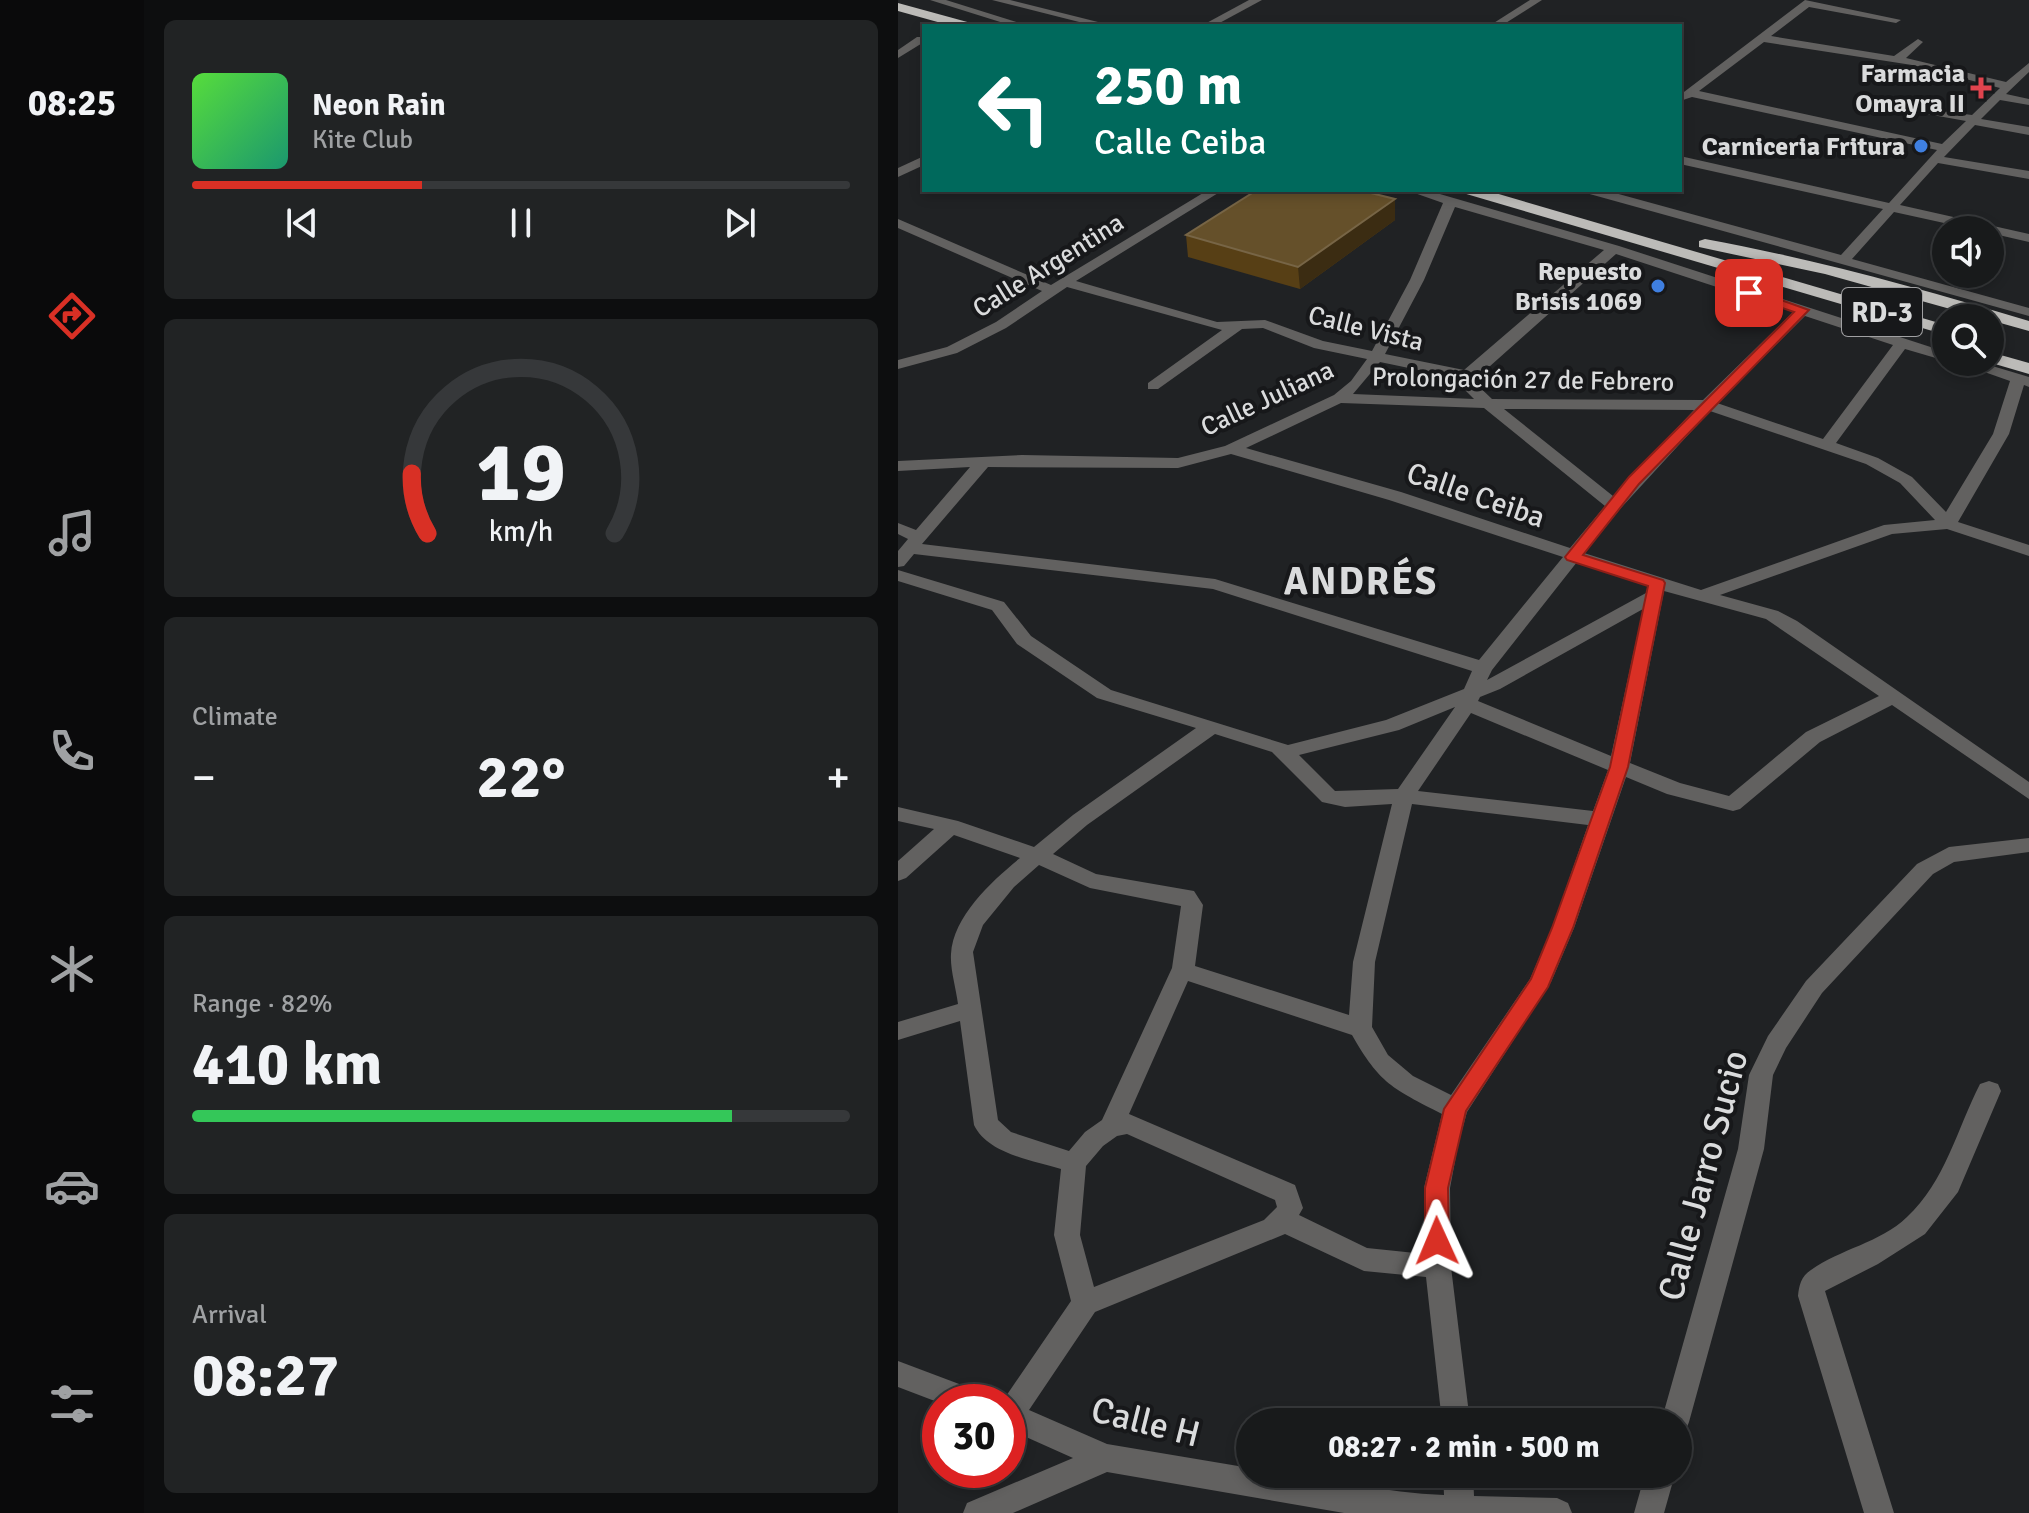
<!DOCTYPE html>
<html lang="en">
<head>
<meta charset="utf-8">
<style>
	body { margin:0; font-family:Signika,sans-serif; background:#212324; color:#f1f3f6; height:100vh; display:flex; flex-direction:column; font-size:30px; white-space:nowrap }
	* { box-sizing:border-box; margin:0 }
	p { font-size:26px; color:#9fa1a3 }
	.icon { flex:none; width:44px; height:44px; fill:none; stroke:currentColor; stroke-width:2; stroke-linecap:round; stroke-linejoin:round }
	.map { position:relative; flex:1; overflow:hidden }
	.drawer { display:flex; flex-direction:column; gap:20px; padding:20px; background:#0d0e0f; width:754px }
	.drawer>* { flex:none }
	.guide { position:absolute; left:24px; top:24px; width:760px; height:168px; border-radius:0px; box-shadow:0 4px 12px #0003,0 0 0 2px #36383a; background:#00695c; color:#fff; overflow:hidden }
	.controls { position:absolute; left:1034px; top:216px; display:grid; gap:16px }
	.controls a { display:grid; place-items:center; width:72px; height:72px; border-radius:50%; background:#181a1b; box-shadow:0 4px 12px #0003,0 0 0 2px #36383a; font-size:40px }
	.speed { position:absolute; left:24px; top:1384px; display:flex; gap:16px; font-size:40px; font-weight:700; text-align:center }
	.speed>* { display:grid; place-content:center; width:104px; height:104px; border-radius:50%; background:#181a1b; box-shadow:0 4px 12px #0003,0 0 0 2px #36383a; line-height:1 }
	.speed .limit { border:12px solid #d22; background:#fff; color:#111 }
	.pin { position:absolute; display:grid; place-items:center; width:68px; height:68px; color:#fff; margin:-34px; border-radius:16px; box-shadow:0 4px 12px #0006 }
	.me { position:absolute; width:88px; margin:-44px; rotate:359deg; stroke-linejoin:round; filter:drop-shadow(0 0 6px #0008) }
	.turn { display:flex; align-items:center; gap:28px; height:168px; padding:0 40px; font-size:36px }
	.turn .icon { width:104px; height:104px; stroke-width:2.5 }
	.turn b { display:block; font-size:56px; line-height:68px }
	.big { font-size:60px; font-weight:800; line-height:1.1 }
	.drawer .widget { flex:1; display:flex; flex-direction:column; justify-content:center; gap:12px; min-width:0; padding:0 28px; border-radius:12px; background:#212324 }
	.drawer .dial { align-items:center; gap:0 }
	.dial svg { height:208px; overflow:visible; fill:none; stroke:#36383a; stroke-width:7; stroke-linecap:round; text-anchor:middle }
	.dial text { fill:#f1f3f6; stroke:none }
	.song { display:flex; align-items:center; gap:24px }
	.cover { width:96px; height:96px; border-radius:12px; background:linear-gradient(135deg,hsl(110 70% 55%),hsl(160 70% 35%)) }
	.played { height:8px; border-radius:4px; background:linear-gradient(90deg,#d93025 35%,#36383a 35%) }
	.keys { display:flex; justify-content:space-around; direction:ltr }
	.heat { display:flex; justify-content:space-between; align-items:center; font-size:44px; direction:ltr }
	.charge { height:12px; border-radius:6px; background:linear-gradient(90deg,#34c759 82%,#36383a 0) }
	.trip { position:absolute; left:338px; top:1408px; width:456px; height:80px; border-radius:40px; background:#181a1b; box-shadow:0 4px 12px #0003,0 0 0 2px #36383a; font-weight:800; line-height:80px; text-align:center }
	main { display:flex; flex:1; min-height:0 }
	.dock { display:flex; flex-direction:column; width:144px; justify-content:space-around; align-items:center; background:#0a0a0b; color:#9fa1a3 }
	.dock .icon { width:56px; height:56px }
	.dock .on { color:#d93025 }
	.dock b { font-size:36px; color:#f1f3f6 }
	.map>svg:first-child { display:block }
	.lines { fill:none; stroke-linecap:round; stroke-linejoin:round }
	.minor { fill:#626160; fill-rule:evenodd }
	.highway { fill:#bcbbb8; fill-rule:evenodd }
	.wall { fill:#573f15 }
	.shaded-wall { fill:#3b2c12 }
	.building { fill:#65502a; stroke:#776546; stroke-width:2 }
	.route { fill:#d93025; stroke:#8d1f18; stroke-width:2 }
	.health-dot { fill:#e0444e; stroke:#17181a; stroke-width:3 }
	.shop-dot { fill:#3f7fe0; stroke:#17181a; stroke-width:3 }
	.labels { text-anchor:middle; stroke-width:8; stroke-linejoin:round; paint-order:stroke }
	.far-poi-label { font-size:26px; font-weight:bold; fill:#dadbdc; stroke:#17181a; text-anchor:end }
	.far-street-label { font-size:26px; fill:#dadbdc; stroke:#17181a }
	.shield { fill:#17181a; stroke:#a0a0a2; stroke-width:2 }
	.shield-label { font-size:28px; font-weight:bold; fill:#dadbdc }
	.street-label { font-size:30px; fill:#dadbdc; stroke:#17181a }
	.near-street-label { font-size:36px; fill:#dadbdc; stroke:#17181a }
	.district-label { font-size:38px; font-weight:bold; letter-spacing:2px; fill:#dadbdc; stroke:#17181a }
</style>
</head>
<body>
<main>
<nav class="dock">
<b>08:25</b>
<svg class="icon on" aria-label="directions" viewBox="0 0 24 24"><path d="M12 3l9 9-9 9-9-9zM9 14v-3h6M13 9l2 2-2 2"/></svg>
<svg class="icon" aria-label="music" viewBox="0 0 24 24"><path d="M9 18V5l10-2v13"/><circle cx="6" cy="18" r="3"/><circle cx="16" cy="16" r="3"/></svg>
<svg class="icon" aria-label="phone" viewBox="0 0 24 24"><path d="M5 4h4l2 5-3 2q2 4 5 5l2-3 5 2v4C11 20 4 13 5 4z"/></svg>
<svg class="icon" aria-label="climate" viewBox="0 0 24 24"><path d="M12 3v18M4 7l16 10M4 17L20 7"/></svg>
<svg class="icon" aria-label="car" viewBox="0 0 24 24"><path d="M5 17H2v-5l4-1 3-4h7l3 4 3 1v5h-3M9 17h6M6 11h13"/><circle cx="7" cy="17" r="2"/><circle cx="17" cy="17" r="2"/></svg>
<svg class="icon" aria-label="filters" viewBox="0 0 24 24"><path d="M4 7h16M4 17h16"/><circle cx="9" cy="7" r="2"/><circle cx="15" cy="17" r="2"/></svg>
</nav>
<section class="drawer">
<div class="widget">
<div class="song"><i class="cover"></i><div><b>Neon Rain</b><p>Kite Club</p></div></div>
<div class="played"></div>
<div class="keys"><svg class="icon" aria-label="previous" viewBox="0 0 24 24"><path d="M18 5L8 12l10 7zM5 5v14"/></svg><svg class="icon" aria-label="pause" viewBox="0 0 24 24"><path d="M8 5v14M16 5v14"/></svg><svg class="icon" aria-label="next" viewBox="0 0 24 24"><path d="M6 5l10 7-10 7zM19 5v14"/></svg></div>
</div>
<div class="widget dial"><svg viewBox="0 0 100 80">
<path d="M14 69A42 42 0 1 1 86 69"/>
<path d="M14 69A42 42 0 0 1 8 46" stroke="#d93025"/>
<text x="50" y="56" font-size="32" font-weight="700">19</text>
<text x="50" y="72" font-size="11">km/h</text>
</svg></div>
<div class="widget"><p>Climate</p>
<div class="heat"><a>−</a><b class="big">22°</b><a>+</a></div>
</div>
<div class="widget"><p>Range · 82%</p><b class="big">410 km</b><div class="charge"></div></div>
<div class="widget"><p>Arrival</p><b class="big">08:27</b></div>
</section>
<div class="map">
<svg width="1131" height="1513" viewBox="0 0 1131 1513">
	<rect width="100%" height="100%" fill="#202224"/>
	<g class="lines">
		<!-- minor -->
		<g class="minor">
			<path d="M32 0H48L131 26H115Z"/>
			<path d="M94 0H112L216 26H197Z"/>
			<path d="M351 0H364L316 26H303Z"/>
			<path d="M632 0H644L603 26H591Z"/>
			<path d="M907 0 1003 20 998 23 911 7 873 36 996 56 1020 39 1025 42 1008 58 1108 82 1131 63V72L1108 94 1131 99V105L1102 100 1083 119 1131 127V135L1077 125 1046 157 1131 171V179L1040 163 1002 205 1131 234V242L1092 233V230H1078L996 212 954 259 1131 308V316L688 193 686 190H706L943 255 985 209 782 164V156L991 203 1039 150 794 97 782 101V95ZM866 42 1014 65 1102 88 1074 115 1012 107V111L1068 121 1044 144 801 91Z"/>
			<path d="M19 37H26V42L0 58V50Z"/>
			<path d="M26 156V165L0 177V168Z"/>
			<path d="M310 190H325L178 281 319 322 367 320 425 341 474 351 512 280 545 203 508 190H528L721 246 1048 352V361L1007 349 938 443 980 458 1014 477 1048 512 1095 434 1112 381 1058 362H1081L1131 377V387L1126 385 1111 434 1060 522 1131 545V556L1049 529 994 534 822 595 880 611 899 621 1131 782V799L994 705 922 742 842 809 835 811 769 794 728 777 676 928 653 982 569 1112 560 1145 552 1188 553 1267 572 1422H544L528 1277 466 1271 387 1234 197 1312 131 1410 209 1444 352 1468V1474C417 1474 481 1493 546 1495L545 1474H575L576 1496 659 1498 670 1503 674 1513H446L209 1472 115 1513H65L69 1503 175 1458 110 1429V1402H104L173 1301 156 1235 163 1169C134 1160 90 1154 76 1125L62 1021 0 1040V1022L60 1004C58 988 52 969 53 954 55 916 95 880 122 858L56 835 8 878 0 881V861L36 829 0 821V807L60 821 136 847 175 815 298 728 199 698 119 644 94 610 0 581V570L106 602 133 636 213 690 390 745 488 720 566 689 574 671 315 589 16 554 6 566 0 567V551L10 539 0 534V523L18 530 72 467 0 471V461L124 455 280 458 327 446 436 395 453 381 469 359 416 348 365 328 344 329 260 389H250V383L324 330 169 287 108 328 59 353 0 369V360L49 347 98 322 144 291 0 228V219L153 285ZM557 207 706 250 566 370 487 354 526 280ZM718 254 895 312 805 400 594 399 572 378 582 375ZM907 316 995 345 925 439 819 403ZM482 362 554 377 576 399 455 394ZM443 403 586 408 707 506 672 548 503 492 348 448ZM606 409 796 410 715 496ZM812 411 968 464 1002 483 1037 520 986 525 803 590 686 553 722 509ZM333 454 491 500 665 557 581 660 317 579 24 544 90 467 280 468ZM679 562 750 586 748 593 589 680 594 670ZM766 591 868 619 981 696 908 732 831 796 782 783 732 763ZM745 609 713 756 580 701 582 697 602 689ZM557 707 500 789 437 791 401 755 501 730ZM573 713 710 770 695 811 520 791ZM317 734 374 752 424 802 447 807 494 804 455 962 451 1015 297 966 305 905 296 891 198 874 155 854 189 825ZM514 804 690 825 654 928 632 979 553 1095 515 1076 490 1055 474 1027 477 962ZM141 865 192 888 283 906 274 968 204 1120 187 1132 171 1151 113 1132 100 1120 75 952 85 925 116 887ZM290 981 454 1035C482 1084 494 1088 544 1114L526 1188 527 1254 469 1248 401 1215 405 1208 397 1185 231 1114ZM229 1134 377 1200 379 1207 366 1220 196 1287 182 1235 188 1166 205 1146 219 1136Z"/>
			<path d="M1131 838V852L1056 862 1035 874 924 993 888 1048 875 1075 866 1149 791 1422 787 1432 780 1434V1422H763L840 1149 851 1075 870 1036 908 981 1019 864 1051 847Z"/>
			<path d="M1091 1081 1100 1084 1103 1091 1060 1192 1027 1234 980 1264 927 1291 996 1513H966L900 1296C901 1286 903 1276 913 1270 942 1249 982 1243 1009 1217 1047 1182 1059 1129 1082 1084Z"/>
			<path d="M0 1361 85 1393 89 1402 42 1403 0 1387Z"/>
			<path d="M747 1474H777L766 1513H736Z"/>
		</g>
		<!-- highway -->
		<g class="highway">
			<path d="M0 3 73 23 74 26H54L0 11Z"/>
			<path d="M562 190H587L1048 325V335L565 193Z"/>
			<path d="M807 239C917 259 1024 289 1131 321V331L927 274 801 247V241Z"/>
			<path d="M1092 352 1131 363V374L1090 362Z"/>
		</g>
	</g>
	<!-- wall -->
	<path class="wall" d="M497 220 402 289 290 257 288 235Z"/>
	<!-- shaded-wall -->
	<path class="shaded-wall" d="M497 199V220L402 289 400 267Z"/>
	<!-- building -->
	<path class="building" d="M359 190H461L497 199 400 267 288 235Z"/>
	<!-- route -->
	<path class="route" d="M846 290H855L911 310 741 484 685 555 765 580 767 583 730 767 675 928 650 987 568 1111 550 1188 551 1241 548 1248 539 1251 531 1248 527 1241V1188L546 1109 633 979 654 928 712 767 750 586 669 560 667 557 731 477 896 312 846 295Z"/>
	<!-- markers -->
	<path class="health-dot" d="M1079 76h8v8h8v8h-8v8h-8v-8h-8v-8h8z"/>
	<g class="shop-dot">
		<circle cx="1023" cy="146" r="8"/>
		<circle cx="760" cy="286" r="8"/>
	</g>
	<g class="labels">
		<!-- far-poi labels -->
		<g class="far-poi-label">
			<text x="1067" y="82">Farmacia<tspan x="1067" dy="30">Omayra II</tspan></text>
			<text x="1007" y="155">Carniceria Fritura</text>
			<text x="744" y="280">Repuesto<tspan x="744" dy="30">Brisis 1069</tspan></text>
		</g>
		<!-- far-street labels -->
		<g class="far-street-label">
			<text transform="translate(150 265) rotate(-32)" y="9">Calle Argentina</text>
			<text transform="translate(468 328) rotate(14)" y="9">Calle Vista</text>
			<text transform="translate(625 379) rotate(1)" y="9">Prolongación 27 de Febrero</text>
			<text transform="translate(369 398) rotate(-25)" y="9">Calle Juliana</text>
		</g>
		<!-- shield labels -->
		<rect class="shield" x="944" y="288" width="80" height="48" rx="6"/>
		<g class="shield-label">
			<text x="984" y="322">RD-3</text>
		</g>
		<!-- street labels -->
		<g class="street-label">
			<text transform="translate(578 495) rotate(19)" y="10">Calle Ceiba</text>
		</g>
		<!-- near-street labels -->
		<g class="near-street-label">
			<text transform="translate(804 1175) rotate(-75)" y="13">Calle Jarro Sucio</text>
			<text transform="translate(248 1421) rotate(14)" y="13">Calle H</text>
		</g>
		<!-- district labels -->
		<g class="district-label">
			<text x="463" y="594">ANDRÉS</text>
		</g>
	</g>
</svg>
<div class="controls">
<a><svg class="icon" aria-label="sound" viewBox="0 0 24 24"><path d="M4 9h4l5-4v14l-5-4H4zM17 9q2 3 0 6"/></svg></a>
<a><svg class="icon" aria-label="search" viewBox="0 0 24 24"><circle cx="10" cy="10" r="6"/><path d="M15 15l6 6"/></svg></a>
</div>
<div class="speed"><div class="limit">30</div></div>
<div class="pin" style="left:851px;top:293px;background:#d93025"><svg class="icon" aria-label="arrive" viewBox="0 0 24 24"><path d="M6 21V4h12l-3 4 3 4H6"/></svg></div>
<svg class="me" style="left:539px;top:1241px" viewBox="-20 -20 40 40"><path d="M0-17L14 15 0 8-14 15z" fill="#d93025" stroke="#fff" stroke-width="4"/></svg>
<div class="trip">08:27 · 2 min · 500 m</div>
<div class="guide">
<div class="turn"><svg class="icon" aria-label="left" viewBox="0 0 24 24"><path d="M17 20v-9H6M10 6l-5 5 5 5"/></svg><div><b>250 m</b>Calle Ceiba</div></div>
</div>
</div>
</main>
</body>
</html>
